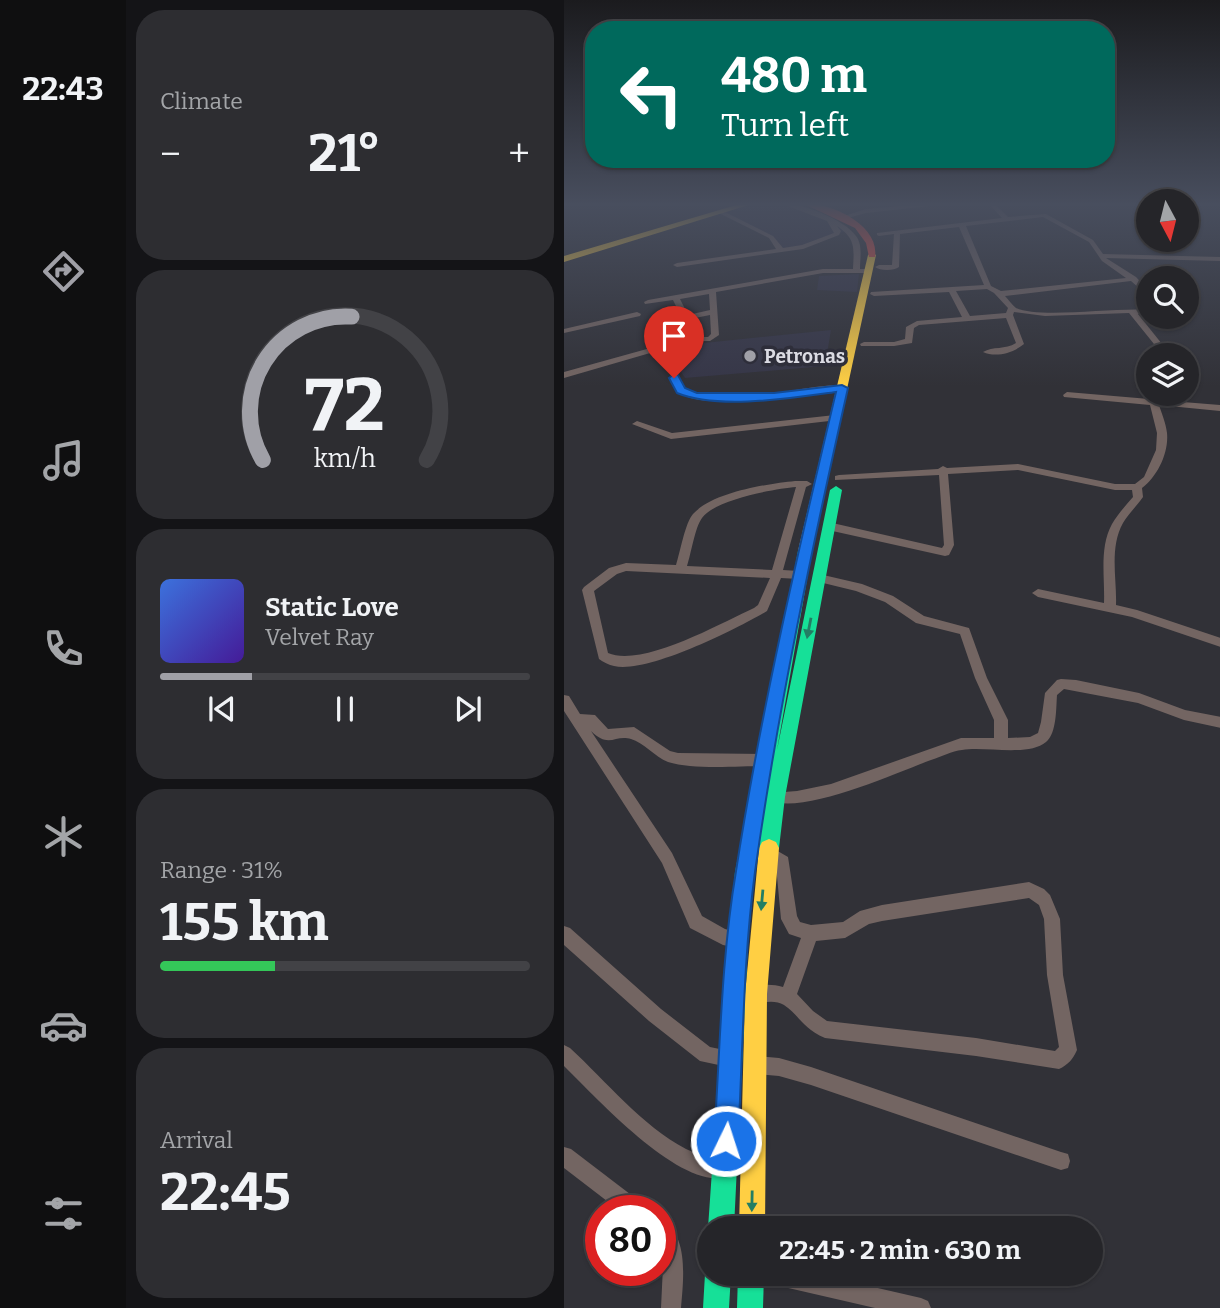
<!DOCTYPE html>
<html lang="en">
<head>
<meta charset="utf-8">
<style>
	body { margin:0; font-family:Bitter,serif; background:#2d2d31; color:#f1f3f6; height:100vh; display:flex; flex-direction:column; font-size:26px; white-space:nowrap }
	* { box-sizing:border-box; margin:0 }
	p { font-size:23px; color:#a3a5a8 }
	.icon { flex:none; width:38px; height:38px; fill:none; stroke:currentColor; stroke-width:2; stroke-linecap:round; stroke-linejoin:round }
	.map { position:relative; flex:1; overflow:hidden }
	.details { display:flex; flex-direction:column; gap:10px; padding:10px; background:#141417; width:438px }
	.details>* { flex:none }
	.top-card { position:absolute; left:21px; top:21px; width:530px; height:147px; border-radius:28px; box-shadow:0 2px 5px #0004,0 0 0 2px #424246; background:#00695c; color:#fff; overflow:hidden }
	.needle { width:46px; rotate:173deg }
	.controls { position:absolute; left:572px; top:189px; display:grid; gap:14px }
	.controls a { display:grid; place-items:center; width:63px; height:63px; border-radius:50%; background:#252529; box-shadow:0 2px 5px #0004,0 0 0 2px #424246; font-size:35px }
	.speed { position:absolute; left:21px; top:1195px; display:flex; gap:14px; font-size:35px; font-weight:700; text-align:center }
	.speed>* { display:grid; place-content:center; width:91px; height:91px; border-radius:50%; background:#252529; box-shadow:0 2px 5px #0004,0 0 0 2px #424246; line-height:1 }
	.speed .limit { border:10px solid #d22; background:#fff; color:#111 }
	.pin { position:absolute; display:grid; place-items:center; width:60px; height:60px; color:#fff; margin:-72px -30px; border-radius:50% 50% 50% 0; rotate:-45deg; box-shadow:0 0 7px #0007 }
	.pin .icon { rotate:45deg }
	.me { position:absolute; width:77px; margin:-38px; rotate:4deg; stroke-linejoin:round; filter:drop-shadow(0 0 5px #0008) }
	.turn { display:flex; align-items:center; gap:24px; height:147px; padding:0 21px; font-size:32px }
	.turn .icon { width:91px; height:91px; stroke-width:2.5 }
	.turn b { display:block; font-size:49px; line-height:60px }
	.big { font-size:52px; font-weight:700; line-height:1.1 }
	.details .tile { flex:1; display:flex; flex-direction:column; justify-content:center; gap:10px; min-width:0; padding:0 24px; border-radius:28px; background:#2d2d31 }
	.details .dial { align-items:center; gap:0 }
	.dial svg { height:182px; overflow:visible; fill:none; stroke:#424246; stroke-width:7; stroke-linecap:round; text-anchor:middle }
	.dial text { fill:#f1f3f6; stroke:none }
	.song { display:flex; align-items:center; gap:21px }
	.cover { width:84px; height:84px; border-radius:10px; background:linear-gradient(135deg,hsl(220 70% 55%),hsl(260 70% 35%)) }
	.played { height:7px; border-radius:4px; background:linear-gradient(90deg,#a0a0a7 25%,#424246 25%) }
	.keys { display:flex; justify-content:space-around; direction:ltr }
	.heat { display:flex; justify-content:space-between; align-items:center; font-size:38px; direction:ltr }
	.charge { height:10px; border-radius:5px; background:linear-gradient(90deg,#34c759 31%,#424246 0) }
	.trip { position:absolute; left:133px; top:1216px; width:406px; height:70px; border-radius:35px; background:#252529; box-shadow:0 2px 5px #0004,0 0 0 2px #424246; font-weight:700; line-height:70px; text-align:center }
	main { display:flex; flex:1; min-height:0 }
	.dock { display:flex; flex-direction:column; width:126px; justify-content:space-around; align-items:center; background:#0f0f10; color:#a3a5a8 }
	.dock .icon { width:49px; height:49px }
	.dock .active { color:#a0a0a7 }
	.dock b { font-size:32px; color:#f1f3f6 }
	.map>svg:first-child { display:block }
	.built { fill:#363647 }
	.lines { fill:none; stroke-linecap:round; stroke-linejoin:round }
	.street { fill:#736562; fill-rule:evenodd }
	.fast { fill:#16e098; fill-rule:evenodd }
	.slow { fill:#ffcf43; fill-rule:evenodd }
	.jam { fill:#f24e42; fill-rule:evenodd }
	.oneway { fill:#237e64 }
	.route { fill:#1a73e8; stroke:#114b97; stroke-width:2 }
	.poi-dot { fill:#a0a0a7; stroke:#2e2e3a; stroke-width:2.5 }
	.labels { text-anchor:middle; stroke-width:7; stroke-linejoin:round; paint-order:stroke }
	.far-poi-label { font-size:19px; font-weight:bold; fill:#dbdbe3; stroke:#2e2e3a; text-anchor:start }
</style>
</head>
<body>
<main>
<nav class="dock">
<b>22:43</b>
<svg class="icon active" aria-label="directions" viewBox="0 0 24 24"><path d="M12 3l9 9-9 9-9-9zM9 14v-3h6M13 9l2 2-2 2"/></svg>
<svg class="icon" aria-label="music" viewBox="0 0 24 24"><path d="M9 18V5l10-2v13"/><circle cx="6" cy="18" r="3"/><circle cx="16" cy="16" r="3"/></svg>
<svg class="icon" aria-label="phone" viewBox="0 0 24 24"><path d="M5 4h4l2 5-3 2q2 4 5 5l2-3 5 2v4C11 20 4 13 5 4z"/></svg>
<svg class="icon" aria-label="climate" viewBox="0 0 24 24"><path d="M12 3v18M4 7l16 10M4 17L20 7"/></svg>
<svg class="icon" aria-label="car" viewBox="0 0 24 24"><path d="M5 17H2v-5l4-1 3-4h7l3 4 3 1v5h-3M9 17h6M6 11h13"/><circle cx="7" cy="17" r="2"/><circle cx="17" cy="17" r="2"/></svg>
<svg class="icon" aria-label="filters" viewBox="0 0 24 24"><path d="M4 7h16M4 17h16"/><circle cx="9" cy="7" r="2"/><circle cx="15" cy="17" r="2"/></svg>
</nav>
<section class="details">
<div class="tile"><p>Climate</p>
<div class="heat"><a>−</a><b class="big">21°</b><a>+</a></div>
</div>
<div class="tile dial"><svg viewBox="0 0 100 80">
<path d="M14 69A42 42 0 1 1 86 69"/>
<path d="M14 69A42 42 0 0 1 53 6" stroke="#a0a0a7"/>
<text x="50" y="56" font-size="32" font-weight="700">72</text>
<text x="50" y="72" font-size="11">km/h</text>
</svg></div>
<div class="tile">
<div class="song"><i class="cover"></i><div><b>Static Love</b><p>Velvet Ray</p></div></div>
<div class="played"></div>
<div class="keys"><svg class="icon" aria-label="previous" viewBox="0 0 24 24"><path d="M18 5L8 12l10 7zM5 5v14"/></svg><svg class="icon" aria-label="pause" viewBox="0 0 24 24"><path d="M8 5v14M16 5v14"/></svg><svg class="icon" aria-label="next" viewBox="0 0 24 24"><path d="M6 5l10 7-10 7zM19 5v14"/></svg></div>
</div>
<div class="tile"><p>Range · 31%</p><b class="big">155 km</b><div class="charge"></div></div>
<div class="tile"><p>Arrival</p><b class="big">22:45</b></div>
</section>
<div class="map">
<svg width="657" height="1308" viewBox="0 0 657 1308">
	<rect width="100%" height="100%" fill="#313137"/>
	<!-- built -->
	<g class="built">
		<path d="M193 203H223L258 215 285 230 225 250H214L204 237 156 214Z"/>
		<path d="M295 274 293 292 253 290 255 276Z"/>
		<path d="M267 330 261 366 121 378 101 347Z"/>
	</g>
	<g class="lines">
		<!-- street -->
		<g class="street">
			<path d="M216 203C234 202 281 219 292 236 299 245 296 258 296 269H308V273H259L152 292 155 335 146 341H129L109 300 81 304 80 302 84 300 259 269H289C290 248 292 239 273 226L277 231 275 235 239 249 113 267 109 265 113 263 212 249 205 238 155 213V211L157 210 209 236 219 248 238 245 270 233 263 221ZM145 294 146 310 124 315 116 299ZM146 315 147 334 144 337H135L126 319Z"/>
			<path d="M372 203H393L302 213 280 219 277 217 302 209Z"/>
			<path d="M424 203H430L444 217 482 214 529 240 539 254 657 257V261L542 258 572 277 584 290V296L567 281 441 296C444 299 448 305 452 308 476 319 553 307 584 310V314H574L598 344 591 355H584V357L583 355 590 344 565 313 481 316 450 312 449 315 460 344C449 353 432 358 419 352 429 346 441 350 452 343L442 318 355 325 350 328 348 343 330 346H297L296 344 300 342H330L341 339 342 327 353 321 398 317 385 292 310 296 306 294 307 292 420 285 395 227 336 234 335 267C330 271 316 271 311 267L315 265H328L330 234 315 236 313 235V233L438 218ZM479 217 525 242 538 261 562 278 437 291 427 286 402 226ZM423 289 430 293 444 308 442 313 406 316 392 291Z"/>
			<path d="M73 312 77 314 76 316 0 333V329Z"/>
			<path d="M90 347 94 349 93 351 0 378V372Z"/>
			<path d="M584 357V375L580 372V360Z"/>
			<path d="M110 375 113 376C116 380 118 386 122 389 146 405 222 391 251 387 261 386 274 383 282 388L278 391C243 393 141 413 114 392 111 389 108 382 106 378Z"/>
			<path d="M503 392 585 399 584 394V393L592 394 594 400 657 405V411L595 405C598 414 602 424 603 433 605 453 593 477 578 488L579 497C573 506 564 514 559 523 545 548 553 579 552 605L573 610 657 638V647L568 617 474 597 468 593 474 589 540 603C541 577 535 548 548 524 554 514 562 505 569 497L568 490H551L454 470 384 474 390 545 385 555 381 556 264 530 259 526 264 522 378 548 380 545 375 475 271 480V476L275 475 374 469 379 466 383 468 454 464 551 484H571L580 477 592 450 593 433 586 405 500 397 499 395Z"/>
			<path d="M271 415 276 418 274 420 107 439 68 424 73 421 108 433Z"/>
			<path d="M231 481H243L248 484 242 487 219 570 235 571 241 575 235 579 217 578 203 611C173 629 83 674 50 666 45 665 39 662 35 659L18 590 20 587 45 568 62 563 112 565C116 553 121 523 129 514 149 492 203 484 231 481ZM232 487 208 570 123 566C127 554 131 527 138 518 152 499 210 489 232 487ZM62 571 206 578 194 605 190 608C157 623 78 668 44 653L30 591 53 574Z"/>
			<path d="M255 574 298 584 329 596 360 616 405 628 423 678 444 720V738L466 737 474 733 477 722 481 693 493 680 497 679 512 680 575 693 621 710 657 717V728L620 720 574 703 500 689 493 695C492 708 493 733 482 742 464 757 421 746 398 750 388 751 377 757 367 760 332 773 241 814 207 801L205 797 207 793 233 791 267 784 397 738H430V720L411 678 396 634 352 623 321 602 292 591 251 581 249 578 251 575Z"/>
			<path d="M0 695 5 696 16 714 31 715 44 729 70 727 106 751 114 753 201 754 206 756 208 760 206 764 201 766C174 766 129 770 104 762 91 757 79 742 67 739 51 734 45 749 27 731L108 853 138 916 161 929 180 934 182 940 180 946 174 948 159 945 126 928 98 863 0 711Z"/>
			<path d="M205 846 224 857 233 916 236 922 247 925 279 922 296 911 318 905 465 882 480 889 486 895 496 919 499 975 513 1050C509 1059 504 1065 495 1069L412 1056 261 1038C238 1028 237 1017 220 1005 210 998 197 1005 186 1000L184 994 186 988C197 984 208 984 219 987L237 938 225 934 217 919 212 866 200 858 198 853 200 848ZM465 898 475 905 480 919 483 975 495 1047 491 1051 412 1038 263 1021 249 1011 233 994 252 941 281 938 305 924 318 921Z"/>
			<path d="M0 926 6 928 97 1009 146 1047 170 1052 173 1058 170 1064 164 1067 136 1061 85 1021 0 945Z"/>
			<path d="M0 1045 6 1048C43 1082 77 1125 122 1149 136 1156 150 1157 164 1162L167 1169 164 1176C119 1194 30 1095 0 1066Z"/>
			<path d="M191 1056 215 1058 247 1067 497 1152 504 1154 506 1161 504 1168 497 1170 247 1085 215 1076 191 1074 185 1071 182 1065 185 1059Z"/>
			<path d="M0 1147 7 1149 79 1204 82 1211H56L0 1168Z"/>
			<path d="M96 1220C126 1233 119 1282 117 1308H97L99 1266 96 1248Z"/>
			<path d="M197 1274H253L357 1298 364 1301 367 1308H311L207 1284 200 1281Z"/>
		</g>
		<!-- fast -->
		<g class="fast">
			<path d="M272 486 278 490 221 797 215 848 212 854 205 857 198 854 195 848 197 834 191 872 184 940 170 1228H145V1230L144 1228 164 940 171 872 234 551 241 546 248 551 213 750 266 490Z"/>
			<path d="M145 1265V1274H167L165 1308H139L141 1274Z"/>
			<path d="M174 1274H200L199 1308H173Z"/>
		</g>
		<!-- slow -->
		<g class="slow">
			<path d="M179 203H191L0 262V256Z"/>
			<path d="M308 252 312 255 248 551 241 556 234 551 304 255Z"/>
			<path d="M205 839 212 842 215 848 203 994 201 1228H175L181 994 195 848 198 842Z"/>
		</g>
		<!-- jam -->
		<path class="jam" d="M238 203C265 202 316 224 311 257H305L302 243 291 228Z"/>
	</g>
	<!-- one-way arrows -->
	<defs><path id="oneway-solid" d="M-6-.8H1V-3.2L6.5 0L1 3.2V.8H-6Z" transform="scale(1.75)"/></defs>
	<g class="oneway">
		<use href="#oneway-solid" transform="translate(245 628) rotate(101)"/>
		<use href="#oneway-solid" transform="translate(198 900) rotate(95)"/>
		<use href="#oneway-solid" transform="translate(188 1201) rotate(91)"/>
	</g>
	<!-- sky -->
	<linearGradient id="sky" x2="0" y2="1"><stop stop-color="#1b1b1e"/><stop offset="0.53" stop-color="#484e5e"/><stop offset="1" stop-color="#484e5e" stop-opacity="0"/></linearGradient>
	<rect width="657" height="386" fill="url(#sky)"/>
	<!-- route -->
	<path class="route" d="M110 374 114 375 121 388 133 393H210L278 385 284 388C248 548 214 709 191 872 179 961 179 1052 174 1141L171 1150 162 1154 154 1150 150 1141C156 1052 157 960 172 871 197 710 234 551 272 392 227 398 154 410 113 393L105 378Z"/>
	<!-- markers -->
	<circle class="poi-dot" cx="186" cy="356" r="7"/>
	<g class="labels">
		<!-- far-poi labels -->
		<g class="far-poi-label">
			<text x="200" y="363">Petronas</text>
		</g>
	</g>
</svg>
<div class="controls">
<a><svg class="needle" viewBox="-14 -14 28 28"><path d="M0-13l5 13h-10z" fill="#e53935"/><path d="M0 13l5-13h-10z" fill="#a3a5a8"/></svg></a>
<a><svg class="icon" aria-label="search" viewBox="0 0 24 24"><circle cx="10" cy="10" r="6"/><path d="M15 15l6 6"/></svg></a>
<a><svg class="icon" aria-label="layers" viewBox="0 0 24 24"><path d="M12 4l9 5-9 5-9-5zM3 14l9 5 9-5"/></svg></a>
</div>
<div class="speed"><div class="limit">80</div></div>
<div class="pin" style="left:110px;top:378px;background:#d93025"><svg class="icon" aria-label="arrive" viewBox="0 0 24 24"><path d="M6 21V4h12l-3 4 3 4H6"/></svg></div>
<svg class="me" style="left:162px;top:1141px" viewBox="-20 -20 40 40"><circle r="17" fill="#1a73e8" stroke="#fff" stroke-width="3"/><path d="M0-11L8 9 0 5-8 9z" fill="#fff"/></svg>
<div class="trip">22:45 · 2 min · 630 m</div>
<div class="top-card">
<div class="turn"><svg class="icon" aria-label="left" viewBox="0 0 24 24"><path d="M17 20v-9H6M10 6l-5 5 5 5"/></svg><div><b>480 m</b>Turn left</div></div>
</div>
</div>
</main>
</body>
</html>
